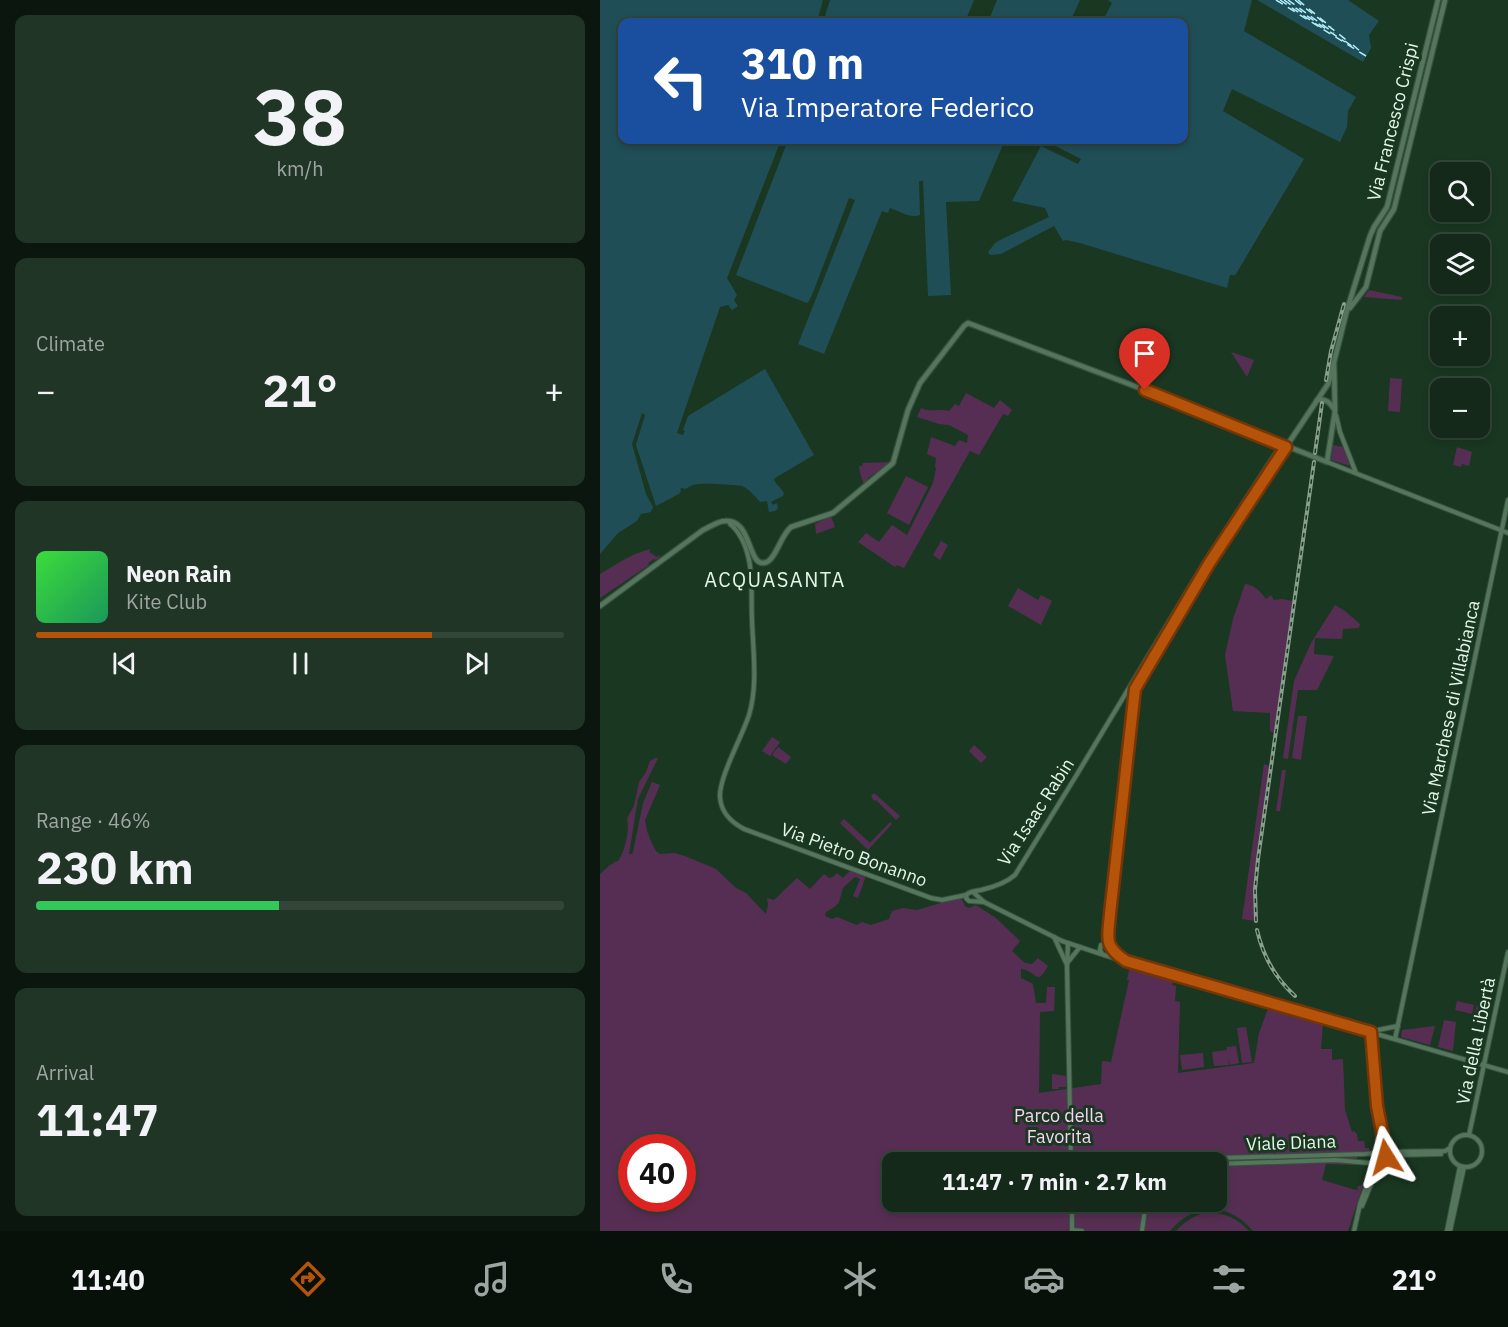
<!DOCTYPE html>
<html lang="en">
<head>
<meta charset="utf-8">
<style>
	body { margin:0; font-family:"IBM Plex Sans",sans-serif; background:#213527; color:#f1f3f6; height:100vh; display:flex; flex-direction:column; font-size:22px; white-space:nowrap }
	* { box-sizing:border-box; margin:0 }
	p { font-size:20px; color:#9da6a2 }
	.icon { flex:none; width:33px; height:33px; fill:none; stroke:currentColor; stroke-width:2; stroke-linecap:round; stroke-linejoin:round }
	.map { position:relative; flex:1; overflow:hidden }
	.details { display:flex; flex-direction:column; gap:15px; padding:15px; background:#0b170e; width:600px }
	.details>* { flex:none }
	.top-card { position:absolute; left:18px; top:18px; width:570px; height:126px; border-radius:12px; box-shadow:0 3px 9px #0003,0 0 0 2px #334539; background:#1a4fa0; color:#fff; overflow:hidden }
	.buttons { position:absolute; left:830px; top:162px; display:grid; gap:12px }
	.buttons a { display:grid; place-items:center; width:60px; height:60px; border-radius:12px; background:#14291a; box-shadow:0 3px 9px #0003,0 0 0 2px #334539; font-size:30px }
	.speed { position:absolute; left:18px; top:1134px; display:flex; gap:12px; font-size:30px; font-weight:700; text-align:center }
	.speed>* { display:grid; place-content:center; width:78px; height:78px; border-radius:50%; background:#14291a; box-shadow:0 3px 9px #0003,0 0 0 2px #334539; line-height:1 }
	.speed .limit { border:9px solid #d22; background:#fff; color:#111 }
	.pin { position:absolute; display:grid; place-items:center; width:51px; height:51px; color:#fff; margin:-62px -26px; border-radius:50% 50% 50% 0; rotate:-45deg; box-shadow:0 0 6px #0007 }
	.pin .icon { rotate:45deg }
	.me { position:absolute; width:66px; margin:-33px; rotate:352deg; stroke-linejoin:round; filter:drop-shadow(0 0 4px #0008) }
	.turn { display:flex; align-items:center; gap:21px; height:126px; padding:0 24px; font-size:27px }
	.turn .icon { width:78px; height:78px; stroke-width:2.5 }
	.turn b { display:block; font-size:42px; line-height:51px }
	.big { font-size:45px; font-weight:700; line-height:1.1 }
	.details .tile { flex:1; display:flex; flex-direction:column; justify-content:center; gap:9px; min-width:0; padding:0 21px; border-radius:12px; background:#213527 }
	.details .dial { align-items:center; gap:0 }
	.dial b { font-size:78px; line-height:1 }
	.song { display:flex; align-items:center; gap:18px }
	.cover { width:72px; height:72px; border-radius:9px; background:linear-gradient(135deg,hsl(120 70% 55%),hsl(150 70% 35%)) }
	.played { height:6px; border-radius:3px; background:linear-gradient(90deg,#b45309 75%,#334539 75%) }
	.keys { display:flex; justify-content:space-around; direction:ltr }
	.heat { display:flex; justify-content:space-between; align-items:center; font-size:33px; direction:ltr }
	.charge { height:9px; border-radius:4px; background:linear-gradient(90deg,#34c759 46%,#334539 0) }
	.trip { position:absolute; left:282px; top:1152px; width:345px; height:60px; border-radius:12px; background:#14291a; box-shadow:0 3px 9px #0003,0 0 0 2px #334539; font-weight:700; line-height:60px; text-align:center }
	.tabs { display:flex; height:96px; justify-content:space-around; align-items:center; background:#08100a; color:#9da6a2 }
	.tabs .icon { width:42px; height:42px }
	.tabs .current { color:#b45309 }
	.tabs b { font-size:27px; color:#f1f3f6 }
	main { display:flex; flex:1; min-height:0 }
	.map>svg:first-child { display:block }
	.green { fill:#572e53; fill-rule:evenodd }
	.water { fill:#204e57 }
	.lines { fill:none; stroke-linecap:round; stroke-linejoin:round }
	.ferry { stroke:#b1eefa; stroke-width:1.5; stroke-dasharray:8 6; stroke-linecap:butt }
	.tertiary-casing { stroke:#37523f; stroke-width:6 }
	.secondary-casing { stroke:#37523f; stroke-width:7 }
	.tertiary { stroke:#55755c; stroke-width:4 }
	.secondary { stroke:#55755c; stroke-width:4.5 }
	.rail-casing { stroke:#889f8d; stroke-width:4 }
	.rail { stroke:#1a3722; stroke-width:1.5; stroke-dasharray:4.5; stroke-linecap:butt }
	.route-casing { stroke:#753606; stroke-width:15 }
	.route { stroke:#b45309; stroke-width:10 }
	.labels { text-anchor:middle; stroke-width:6; stroke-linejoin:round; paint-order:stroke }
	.street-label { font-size:18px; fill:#e4f6e7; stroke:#1a3722 }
	.park-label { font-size:18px; fill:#fbd3f5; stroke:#1a3722 }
	.neighbourhood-label { font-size:20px; letter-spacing:1.5px; fill:#e4f6e7; stroke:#1a3722 }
</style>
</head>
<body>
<main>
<section class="details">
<div class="tile dial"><b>38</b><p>km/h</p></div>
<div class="tile"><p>Climate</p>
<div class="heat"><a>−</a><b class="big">21°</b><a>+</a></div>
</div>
<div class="tile">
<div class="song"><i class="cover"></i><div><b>Neon Rain</b><p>Kite Club</p></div></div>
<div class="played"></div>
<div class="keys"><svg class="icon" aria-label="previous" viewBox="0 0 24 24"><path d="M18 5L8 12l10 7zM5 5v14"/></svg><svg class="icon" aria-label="pause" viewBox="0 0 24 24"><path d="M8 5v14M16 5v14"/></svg><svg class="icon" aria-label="next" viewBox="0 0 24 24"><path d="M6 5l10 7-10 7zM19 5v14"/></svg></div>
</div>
<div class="tile"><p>Range · 46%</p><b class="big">230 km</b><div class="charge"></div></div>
<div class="tile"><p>Arrival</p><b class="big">11:47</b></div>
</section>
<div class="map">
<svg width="908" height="1231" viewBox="0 0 908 1231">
	<rect width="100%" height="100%" fill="#1a3722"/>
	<!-- green -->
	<g class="green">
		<path d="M769 290 802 297V300L764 297Z"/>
		<path d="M631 352 654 360 647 377Z"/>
		<path d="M790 378 802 379 800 412 788 411Z"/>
		<path d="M366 393 394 408 400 400 412 410 408 416 403 414 379 455 370 451 304 568 297 565 295 567 258 542 266 533 279 542 292 525 307 535 333 483 336 468 335 467 336 458 327 454 331 437 355 446 359 440 367 443 368 435 349 425 339 424 317 417 321 408C332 413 339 408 349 411L355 404 359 406Z"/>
		<path d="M733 445 743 447 750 466 731 460Z"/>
		<path d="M857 447 872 452 869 466 862 464 861 467 853 465Z"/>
		<path d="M291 462 277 474 275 473 267 479 268 482 264 485 260 473 259 466H262L263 463Z"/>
		<path d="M306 476 328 487 309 525 287 513Z"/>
		<path d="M231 516 235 527 216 534 215 524Z"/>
		<path d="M341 541 348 545 340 560 333 555Z"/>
		<path d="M51 549 49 552 57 557 59 555 60 556 56 560 54 559 48 563 49 565 0 598V574C17 564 32 553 51 549Z"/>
		<path d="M645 584C656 586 659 590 666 599L671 595 674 600 682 599 693 601 674 733 670 731V713L633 711 625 655 633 619Z"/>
		<path d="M418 588 438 600 441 595 452 601 441 625 408 606Z"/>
		<path d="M735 605 745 611 760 624 759 628 743 629 742 639 715 638 714 654 734 656 717 690H698L688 759 683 758 694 681 711 643Z"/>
		<path d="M698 716H707L701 760 692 758Z"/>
		<path d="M172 737 180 742 170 756 162 751Z"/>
		<path d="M374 745 387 757 381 763 369 751Z"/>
		<path d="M178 747 191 757 186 764 172 755Z"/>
		<path d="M55 758H58L38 799 29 854H32L33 852 43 803 52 782 60 785 45 820 47 831 52 844 56 851 60 854 75 853 85 856 116 869 136 888 146 893 166 914 168 905 167 898 174 900 197 878 210 889 224 874 229 878 233 877 237 873 243 878 251 870 266 876 258 898 253 896 260 879 255 877 243 888 239 902 236 906 226 912 225 916 232 919 237 917 257 925 262 922 271 925 289 919 292 911 303 908 317 910 361 897 365 906 369 908 376 905 396 918 420 941 412 951 425 963 432 964 438 958 448 966C436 987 439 972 421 969V978L433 984 436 1003H446L447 987H455L454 1011 440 1012 439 1093 501 1084 502 1061 511 1062 529 980H527L529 970H530L531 966 574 978 572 985 576 986 575 1001 580 1002 578 1073 654 1063 659 1033 669 1006 723 1022 721 1049H732V1060L743 1059 745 1110 752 1132 754 1131 757 1134 758 1141H764L765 1148H769L770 1153 757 1154V1165L726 1164 722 1180 759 1191 757 1190 758 1186 763 1185 748 1231H653C629 1202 594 1202 570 1231H0V874L10 865 13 864 14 862 18 861C25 852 30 829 27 818L34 806 39 782 46 772 50 761ZM32 1148H82V1198H32ZM292 1162H616V1202H292Z"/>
		<path d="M664 764 670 766C663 814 650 873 655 921L642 919Z"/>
		<path d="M682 770H686L680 811H676Z"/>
		<path d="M274 793 300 816 296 820 276 800 274 801 271 796Z"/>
		<path d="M244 819 270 843 290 822 292 824 268 850 240 823Z"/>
		<path d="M857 1001 874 1005 872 1014 855 1010Z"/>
		<path d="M877 1004 890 1007 887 1023 873 1021Z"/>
		<path d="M844 1020 856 1022 853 1051 838 1047Z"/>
		<path d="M835 1026 830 1045 801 1037 802 1030Z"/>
		<path d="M646 1027 652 1062 642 1063 637 1028Z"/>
		<path d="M636 1046 639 1063 630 1065 628 1058 629 1065 614 1066 612 1052 627 1050V1047Z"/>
		<path d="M603 1053 604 1067 582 1070 580 1055Z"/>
		<path d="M452 1074 466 1076V1087H459V1089H452Z"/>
		<path d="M604 1213C623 1212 636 1217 649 1231H576C584 1222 592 1217 604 1213Z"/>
	</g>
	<!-- water -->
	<g class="water">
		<path d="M0 0H223L217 22H22V140H181L127 278 137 295 134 300 138 306 132 310 128 305 120 307 77 433 83 435 85 431 83 430 88 416 165 369 214 455 175 478 174 480C177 486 182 488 184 494L183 496 171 502 173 505 177 503 178 508 175 511 169 512 167 501 160 502C155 496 149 489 142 486 139 485 102 483 98 484 94 484 89 487 85 489L82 488 80 489 81 491 79 494 56 506 36 445 45 415 42 413 32 444 46 494 53 507 51 512 41 514 37 521 18 533 0 554Z"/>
		<path d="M230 0H374L365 22H223Z"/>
		<path d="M397 0H480L470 22H388Z"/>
		<path d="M508 0H652L644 31 756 97 748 111 747 127 740 142 632 89 623 111 704 159 636 274 635 275H630L627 288 480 243 466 240 463 241 454 226 401 254 390 255 388 252 395 243 400 240 449 217 445 208 412 201 441 146 478 164 481 159 444 140H584V22H502L512 3Z"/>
		<path d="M657 0H748L779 21 769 35 771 48 763 62Z"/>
		<path d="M188 140H405L379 201 346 202 351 295 328 296 323 181H319L320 215C311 219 299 211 290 208L288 213 282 211 224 354 198 344 255 200 249 198 214 290 209 301 207 303 136 275Z"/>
	</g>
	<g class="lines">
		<!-- ferry -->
		<g class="ferry">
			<path d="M676 0 766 56"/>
			<path d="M680 0 722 28"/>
			<path d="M684 0 745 42"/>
			<path d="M688 0 734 33"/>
			<path d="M695 0 749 42"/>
			<path d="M698 0 731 27"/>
			<path d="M745 41 753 47"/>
			<path d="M753 45 761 52"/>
		</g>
		<defs>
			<g id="tertiary">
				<path d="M736 415 740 432 756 473"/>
				<path d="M727 462 908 533"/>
				<path d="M130 522V524C141 533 146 546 149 560 153 579 151 600 152 620 153 650 158 686 149 715 142 737 119 777 120 797 121 813 131 822 144 829L331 898 342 900 366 895"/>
				<path d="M373 892 384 902 462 941 504 955 908 1072"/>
				<path d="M384 902 369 901 366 898 367 894C372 891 376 891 381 890 394 887 406 883 415 875L476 776 603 565 681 445"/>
				<path d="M454 937 467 965"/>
				<path d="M468 943 467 966 471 1162"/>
				<path d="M502 954 500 950 501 945 504 944 509 945"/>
				<path d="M523 959C515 954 508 947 508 937L535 689 610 563 686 447"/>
				<path d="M468 962 480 947"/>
				<path d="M773 1031 798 1026"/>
				<path d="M795 1039 908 500"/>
				<circle cx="866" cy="1151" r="16"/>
				<path d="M869 1135 908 952"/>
				<path d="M778 1153 785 1157 796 1155 841 1154"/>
				<path d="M471 1155 473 1160 477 1162 765 1154 784 1152 845 1151 850 1148"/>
				<path d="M616 1164 735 1160 781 1164"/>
				<path d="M472 1202V1231"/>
				<path d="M762 1206 777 1170 786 1157 779 1116"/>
				<path d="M472 1230 482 1231"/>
				<path d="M542 1231 546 1202"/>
				<path d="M754 1231 760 1204 778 1153 777 1106 771 1032"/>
				<path d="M847 1231 860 1166"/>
				<path d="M850 1231 864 1167"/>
			</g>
			<g id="secondary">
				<path d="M750 308 766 287 780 231 794 209 845 0"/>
				<path d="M717 400C724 398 730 402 734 409"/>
				<path d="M686 447 728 384 730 378 747 310 770 236 774 227 787 207 838 0"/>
				<path d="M0 606 103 530C110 527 118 521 125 521 153 518 147 571 167 562 176 558 181 535 191 527L233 513 293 463 308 410 320 383 364 326 368 323 545 390 727 462 735 411 734 363"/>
			</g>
		</defs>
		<!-- tertiary casing -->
		<use href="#tertiary" class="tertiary-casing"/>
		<!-- secondary casing -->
		<use href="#secondary" class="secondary-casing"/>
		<!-- tertiary -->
		<use href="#tertiary" class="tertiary"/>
		<!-- secondary -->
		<use href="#secondary" class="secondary"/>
		<defs>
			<g id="rail">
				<path d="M726 380 731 351 744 304"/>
				<path d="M715 453 722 403"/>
				<path d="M656 921 655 890 658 859 714 462"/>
				<path d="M657 930C663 956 675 978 695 996"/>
			</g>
		</defs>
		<!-- rail casing -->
		<use href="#rail" class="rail-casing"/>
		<!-- rail -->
		<use href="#rail" class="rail"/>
	</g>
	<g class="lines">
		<defs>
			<path id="route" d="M545 390 686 447 610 562 535 689 510 914C508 938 503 946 526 961L771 1032 777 1106 786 1152V1157"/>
		</defs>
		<!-- route casing -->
		<use href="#route" class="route-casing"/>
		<!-- route -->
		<use href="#route" class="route"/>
	</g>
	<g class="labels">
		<!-- street labels -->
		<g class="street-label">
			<text transform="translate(793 122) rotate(-76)" y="6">Via Francesco Crispi</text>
			<text transform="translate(851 708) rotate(-78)" y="6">Via Marchese di Villabianca</text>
			<text transform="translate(436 812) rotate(-57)" y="6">Via Isaac Rabin</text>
			<text transform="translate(254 855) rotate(20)" y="6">Via Pietro Bonanno</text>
			<text transform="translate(876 1041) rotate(-78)" y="6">Via della Libertà</text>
			<text transform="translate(691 1143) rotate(-2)" y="6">Viale Diana</text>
		</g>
		<!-- park labels -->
		<g class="park-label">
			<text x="459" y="1122">Parco della<tspan x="459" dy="21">Favorita</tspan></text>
		</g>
		<!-- neighbourhood labels -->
		<g class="neighbourhood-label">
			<text x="175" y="587">ACQUASANTA</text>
		</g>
	</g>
</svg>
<div class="buttons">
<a><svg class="icon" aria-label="search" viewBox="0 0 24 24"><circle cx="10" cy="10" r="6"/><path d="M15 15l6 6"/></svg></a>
<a><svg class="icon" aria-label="layers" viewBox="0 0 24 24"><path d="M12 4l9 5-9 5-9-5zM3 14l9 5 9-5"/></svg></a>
<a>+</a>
<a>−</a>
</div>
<div class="speed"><div class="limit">40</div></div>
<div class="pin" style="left:545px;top:390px;background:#d93025"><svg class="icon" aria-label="arrive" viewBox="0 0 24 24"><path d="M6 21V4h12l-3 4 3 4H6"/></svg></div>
<svg class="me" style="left:786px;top:1157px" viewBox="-20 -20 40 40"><path d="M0-17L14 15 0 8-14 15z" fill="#b45309" stroke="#fff" stroke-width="4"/></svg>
<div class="trip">11:47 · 7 min · 2.7 km</div>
<div class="top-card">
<div class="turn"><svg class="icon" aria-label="left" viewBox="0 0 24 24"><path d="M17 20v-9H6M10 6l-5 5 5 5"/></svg><div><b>310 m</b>Via Imperatore Federico</div></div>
</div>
</div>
</main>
<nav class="tabs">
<b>11:40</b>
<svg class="icon current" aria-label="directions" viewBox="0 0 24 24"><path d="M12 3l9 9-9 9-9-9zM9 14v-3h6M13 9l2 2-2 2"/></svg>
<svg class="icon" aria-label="music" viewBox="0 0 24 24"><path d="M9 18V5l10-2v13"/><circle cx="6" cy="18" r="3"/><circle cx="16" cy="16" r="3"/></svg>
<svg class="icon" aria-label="phone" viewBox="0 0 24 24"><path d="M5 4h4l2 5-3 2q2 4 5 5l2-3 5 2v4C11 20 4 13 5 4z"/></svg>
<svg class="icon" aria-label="climate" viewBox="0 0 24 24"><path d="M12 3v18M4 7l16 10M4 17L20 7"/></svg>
<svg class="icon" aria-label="car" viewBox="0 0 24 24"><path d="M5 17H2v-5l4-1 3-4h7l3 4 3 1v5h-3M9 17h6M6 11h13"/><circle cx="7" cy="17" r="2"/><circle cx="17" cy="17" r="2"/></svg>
<svg class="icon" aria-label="filters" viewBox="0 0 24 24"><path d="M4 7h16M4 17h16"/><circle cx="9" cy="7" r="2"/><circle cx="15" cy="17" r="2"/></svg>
<b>21°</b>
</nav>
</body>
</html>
